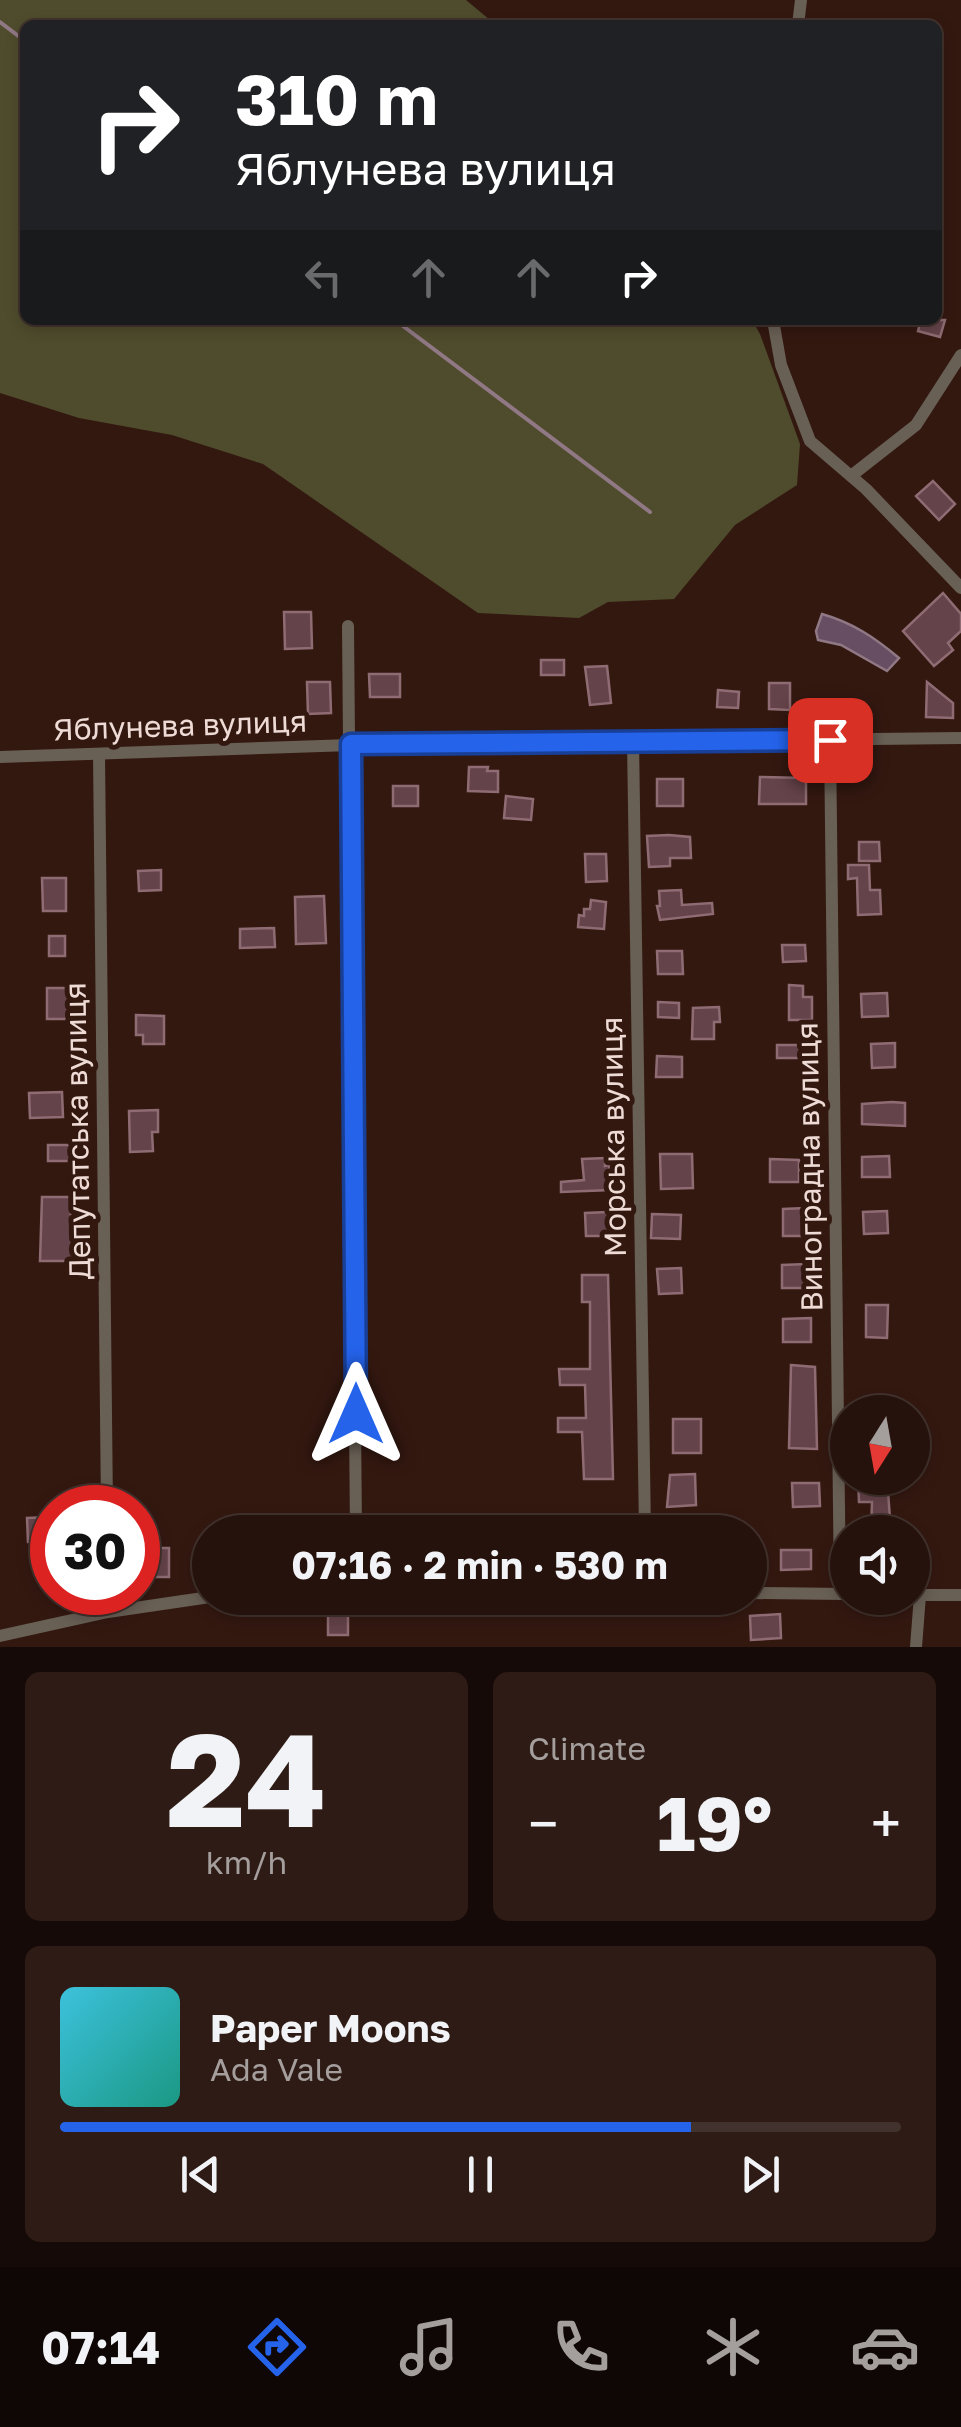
<!DOCTYPE html>
<html lang="en">
<head>
<meta charset="utf-8">
<style>
	body { margin:0; font-family:"Golos Text",sans-serif; background:#2e1b15; color:#f1f3f6; height:100vh; display:flex; flex-direction:column; font-size:38px; white-space:nowrap }
	* { box-sizing:border-box; margin:0 }
	p { font-size:32px; color:#a49e9d }
	.icon { flex:none; width:55px; height:55px; fill:none; stroke:currentColor; stroke-width:2; stroke-linecap:round; stroke-linejoin:round }
	.map { position:relative; height:1647px; overflow:hidden }
	.drawer { display:flex; flex-direction:column; gap:25px; padding:25px; background:#150a07; flex:1 }
	.drawer>* { flex:none }
	.top-card { position:absolute; left:20px; top:20px; width:922px; height:305px; border-radius:15px; box-shadow:0 5px 15px #0003,0 0 0 2px #42322d; background:#202124; color:#fff; overflow:hidden }
	.needle { width:65px; rotate:191deg }
	.tools { position:absolute; left:830px; top:1395px; display:grid; gap:20px }
	.tools a { display:grid; place-items:center; width:100px; height:100px; border-radius:50%; background:#26120c; box-shadow:0 5px 15px #0003,0 0 0 2px #42322d; font-size:50px }
	.speed { position:absolute; left:30px; top:1485px; display:flex; gap:20px; font-size:50px; font-weight:700; text-align:center }
	.speed>* { display:grid; place-content:center; width:130px; height:130px; border-radius:50%; background:#26120c; box-shadow:0 5px 15px #0003,0 0 0 2px #42322d; line-height:1 }
	.speed .limit { border:15px solid #d22; background:#fff; color:#111 }
	.pin { position:absolute; display:grid; place-items:center; width:85px; height:85px; color:#fff; margin:-42px; border-radius:20px; box-shadow:0 5px 15px #0006 }
	.me { position:absolute; width:110px; margin:-55px; rotate:0deg; stroke-linejoin:round; filter:drop-shadow(0 0 8px #0008) }
	.turn { display:flex; align-items:center; gap:35px; height:210px; padding:0 50px; font-size:45px }
	.turn .icon { width:130px; height:130px; stroke-width:2.5 }
	.turn b { display:block; font-size:70px; line-height:85px }
	.lanes { display:flex; align-items:center; height:95px; padding:0 50px; background:#0003; justify-content:center; gap:50px; direction:ltr }
	.lanes .off { opacity:.35 }
	.big { font-size:75px; font-weight:700; line-height:1.1 }
	.drawer .widget { flex:1; display:flex; flex-direction:column; justify-content:center; gap:15px; min-width:0; padding:0 35px; border-radius:15px; background:#2e1b15 }
	.drawer .dial { align-items:center; gap:0 }
	.dial b { font-size:130px; line-height:1 }
	.song { display:flex; align-items:center; gap:30px }
	.cover { width:120px; height:120px; border-radius:15px; background:linear-gradient(135deg,hsl(190 70% 55%),hsl(170 70% 35%)) }
	.played { height:10px; border-radius:5px; background:linear-gradient(90deg,#2563eb 75%,#42322d 75%) }
	.keys { display:flex; justify-content:space-around; direction:ltr }
	.heat { display:flex; justify-content:space-between; align-items:center; font-size:55px; direction:ltr }
	.drawer .tiles { flex:1; display:grid; gap:25px; grid-template-columns:1fr 1fr }
	.widget:last-child { grid-column:span 2 }
	.trip { position:absolute; left:192px; top:1515px; width:575px; height:100px; border-radius:50px; background:#26120c; box-shadow:0 5px 15px #0003,0 0 0 2px #42322d; font-weight:700; line-height:100px; text-align:center }
	.dock { display:flex; height:160px; justify-content:space-around; align-items:center; background:#0f0705; color:#a49e9d }
	.dock .icon { width:70px; height:70px }
	.dock .selected { color:#2563eb }
	.dock b { font-size:45px; color:#f1f3f6 }
	.map>svg:first-child { display:block }
	.forest { fill:#4f4c2d }
	.water { fill:#684e63; stroke:#907885; stroke-width:2.5 }
	.lines { fill:none; stroke-linecap:round; stroke-linejoin:round }
	.stream { stroke:#907885; stroke-width:4 }
	.building { fill:#65434a; stroke:#8f6c73; stroke-width:2.5 }
	.street { stroke:#696055; stroke-width:12 }
	.route-casing { stroke:#184099; stroke-width:25 }
	.route { stroke:#2563eb; stroke-width:18 }
	.labels { text-anchor:middle; stroke-width:10; stroke-linejoin:round; paint-order:stroke }
	.street-label { font-size:30px; fill:#efdbd5; stroke:#331810 }
</style>
</head>
<body>
<div class="map">
<svg width="961" height="1647" viewBox="0 0 961 1647">
	<rect width="100%" height="100%" fill="#331810"/>
	<!-- forest -->
	<path class="forest" d="M0 0H466L496 25H25V320H752L760 334 800 444 797 485 735 525 674 599 608 602 579 618 478 613 263 464 172 435 79 418 0 393Z"/>
	<!-- water -->
	<path class="water" d="M822 614C853 623 874 637 899 658L887 671 841 645 818 640 816 631Z"/>
	<g class="lines">
		<!-- stream -->
		<g class="stream">
			<path d="M0 22 25 41"/>
			<path d="M395 320 650 512"/>
		</g>
	</g>
	<!-- building -->
	<g class="building">
		<path d="M921 320H945L940 337 918 331Z"/>
		<path d="M933 481 955 504 939 520 916 496Z"/>
		<path d="M943 593 961 614V631L948 643 953 650 934 666 903 631Z"/>
		<path d="M284 612H311L312 648 285 649Z"/>
		<rect x="541" y="660" width="23" height="15"/>
		<path d="M607 666 611 703 590 705 585 667Z"/>
		<path d="M369 674H400V697H370Z"/>
		<path d="M307 682H330L331 713 308 714Z"/>
		<path d="M927 682 953 703V718L926 717Z"/>
		<path d="M769 683H790V710L769 709Z"/>
		<path d="M718 690 739 692 738 708 717 707Z"/>
		<path d="M469 767H488L487 771H498V792L468 791Z"/>
		<path d="M760 777 806 778V804H759Z"/>
		<rect x="657" y="779" width="26" height="27"/>
		<rect x="393" y="786" width="25" height="20"/>
		<path d="M506 796 533 799 531 820 504 818Z"/>
		<path d="M669 835 690 837 691 858H670V866L649 867 647 836Z"/>
		<path d="M859 842H879L880 861H859Z"/>
		<path d="M585 854H606L607 881 586 882Z"/>
		<path d="M848 865H869L870 890H880L881 914 858 915 857 878 848 879Z"/>
		<path d="M161 870V890L139 891 138 871Z"/>
		<path d="M42 878H66V911H43Z"/>
		<path d="M681 890 682 905 712 903 713 914 660 920 657 906H660L659 891Z"/>
		<path d="M324 896 326 943 296 944 295 897Z"/>
		<path d="M591 900 606 902 604 929 578 927 579 915 584 916V909H590Z"/>
		<path d="M274 928 275 947 240 948V929Z"/>
		<rect x="49" y="936" width="16" height="20"/>
		<path d="M782 945H805L806 961 783 962Z"/>
		<path d="M657 951H682L683 974H658Z"/>
		<path d="M789 985 803 986V997H812V1020H789Z"/>
		<rect x="47" y="988" width="22" height="31"/>
		<path d="M887 993 888 1016 862 1017 861 994Z"/>
		<path d="M658 1002 679 1003V1018L658 1017Z"/>
		<path d="M719 1007 720 1022H714V1039H692L693 1008Z"/>
		<path d="M136 1015 164 1016V1044H143V1035H136Z"/>
		<path d="M895 1043V1067L872 1068 871 1044Z"/>
		<rect x="777" y="1045" width="32" height="13"/>
		<path d="M657 1056 682 1057V1077H656Z"/>
		<path d="M62 1092 63 1117 30 1118 29 1093Z"/>
		<path d="M892 1102 905 1103V1126L862 1124V1104Z"/>
		<path d="M158 1110V1132H152L153 1151 130 1152 129 1111Z"/>
		<rect x="48" y="1145" width="23" height="16"/>
		<path d="M660 1154H692L693 1188 661 1189Z"/>
		<path d="M889 1156 890 1177H862V1157Z"/>
		<path d="M605 1158V1166L609 1165 611 1190 561 1192V1182L584 1180 582 1159Z"/>
		<path d="M770 1159 799 1160V1182H770Z"/>
		<path d="M42 1197H70L73 1261H40Z"/>
		<path d="M805 1208 806 1236H783V1209Z"/>
		<path d="M887 1211 888 1233 864 1234 863 1212Z"/>
		<path d="M607 1212 608 1236H586L585 1213Z"/>
		<path d="M652 1214 681 1215 680 1239 651 1238Z"/>
		<path d="M807 1264V1288H782V1265Z"/>
		<path d="M681 1268 682 1293 659 1294 657 1269Z"/>
		<path d="M582 1275H608L613 1479H584L582 1432H558V1418H586L585 1385H560L559 1369H590V1302H582Z"/>
		<path d="M866 1305H888L887 1338 866 1337Z"/>
		<path d="M811 1318V1342H783V1319Z"/>
		<path d="M791 1365 815 1367 817 1449 789 1448Z"/>
		<rect x="673" y="1419" width="28" height="34"/>
		<path d="M695 1474 696 1505 667 1507 670 1475Z"/>
		<path d="M858 1478H887L891 1532H871L872 1502H859Z"/>
		<path d="M792 1483H819L820 1506 793 1507Z"/>
		<path d="M52 1517V1541L28 1542 27 1518Z"/>
		<rect x="145" y="1548" width="24" height="29"/>
		<path d="M781 1550H811V1569L781 1570Z"/>
		<rect x="328" y="1614" width="20" height="21"/>
		<path d="M780 1614 781 1638 751 1640 750 1616Z"/>
	</g>
	<g class="lines">
		<!-- street -->
		<g class="street">
			<path d="M798 25 801 0"/>
			<path d="M773 320 781 365 810 441 866 489 961 588"/>
			<path d="M851 476 916 425 961 355"/>
			<path d="M348 626 356 1532"/>
			<path d="M830 740 840 1594"/>
			<path d="M633 741 645 1532"/>
			<path d="M99 754 107 1508"/>
			<path d="M0 757 351 745 961 738"/>
			<path d="M108 1592V1612"/>
			<path d="M750 1593 847 1594"/>
			<path d="M915 1595H961"/>
			<path d="M0 1636 108 1612 210 1597"/>
			<path d="M916 1647 920 1595"/>
		</g>
	</g>
	<g class="lines">
		<defs>
			<path id="route" d="M356 1414 351 744 830 740"/>
		</defs>
		<!-- route casing -->
		<use href="#route" class="route-casing"/>
		<!-- route -->
		<use href="#route" class="route"/>
	</g>
	<g class="labels">
		<!-- street labels -->
		<g class="street-label">
			<text transform="translate(180 726) rotate(-2)" y="10">Яблунева вулиця</text>
			<text transform="translate(78 1131) rotate(-91)" y="10">Депутатська вулиця</text>
			<text transform="translate(614 1137) rotate(-91)" y="10">Морська вулиця</text>
			<text transform="translate(810 1167) rotate(-91)" y="10">Виноградна вулиця</text>
		</g>
	</g>
</svg>
<div class="tools">
<a><svg class="needle" viewBox="-14 -14 28 28"><path d="M0-13l5 13h-10z" fill="#e53935"/><path d="M0 13l5-13h-10z" fill="#a49e9d"/></svg></a>
<a><svg class="icon" aria-label="sound" viewBox="0 0 24 24"><path d="M4 9h4l5-4v14l-5-4H4zM17 9q2 3 0 6"/></svg></a>
</div>
<div class="speed"><div class="limit">30</div></div>
<div class="pin" style="left:830px;top:740px;background:#d93025"><svg class="icon" aria-label="arrive" viewBox="0 0 24 24"><path d="M6 21V4h12l-3 4 3 4H6"/></svg></div>
<svg class="me" style="left:356px;top:1414px" viewBox="-20 -20 40 40"><path d="M0-17L14 15 0 8-14 15z" fill="#2563eb" stroke="#fff" stroke-width="4"/></svg>
<div class="trip">07:16 · 2 min · 530 m</div>
<div class="top-card">
<div class="turn"><svg class="icon" aria-label="right" viewBox="0 0 24 24"><path d="M7 20v-9h11M14 6l5 5-5 5"/></svg><div><b>310 m</b>Яблунева вулиця</div></div>
<div class="lanes"><svg class="icon off" aria-label="left" viewBox="0 0 24 24"><path d="M17 20v-9H6M10 6l-5 5 5 5"/></svg><svg class="icon off" aria-label="ahead" viewBox="0 0 24 24"><path d="M12 20V5M6 11l6-6 6 6"/></svg><svg class="icon off" aria-label="ahead" viewBox="0 0 24 24"><path d="M12 20V5M6 11l6-6 6 6"/></svg><svg class="icon" aria-label="right" viewBox="0 0 24 24"><path d="M7 20v-9h11M14 6l5 5-5 5"/></svg></div>
</div>
</div>
<section class="drawer">
<div class="tiles">
<div class="widget dial"><b>24</b><p>km/h</p></div>
<div class="widget"><p>Climate</p>
<div class="heat"><a>−</a><b class="big">19°</b><a>+</a></div>
</div>
<div class="widget">
<div class="song"><i class="cover"></i><div><b>Paper Moons</b><p>Ada Vale</p></div></div>
<div class="played"></div>
<div class="keys"><svg class="icon" aria-label="previous" viewBox="0 0 24 24"><path d="M18 5L8 12l10 7zM5 5v14"/></svg><svg class="icon" aria-label="pause" viewBox="0 0 24 24"><path d="M8 5v14M16 5v14"/></svg><svg class="icon" aria-label="next" viewBox="0 0 24 24"><path d="M6 5l10 7-10 7zM19 5v14"/></svg></div>
</div>
</div>
</section>
<nav class="dock">
<b>07:14</b>
<svg class="icon selected" aria-label="directions" viewBox="0 0 24 24"><path d="M12 3l9 9-9 9-9-9zM9 14v-3h6M13 9l2 2-2 2"/></svg>
<svg class="icon" aria-label="music" viewBox="0 0 24 24"><path d="M9 18V5l10-2v13"/><circle cx="6" cy="18" r="3"/><circle cx="16" cy="16" r="3"/></svg>
<svg class="icon" aria-label="phone" viewBox="0 0 24 24"><path d="M5 4h4l2 5-3 2q2 4 5 5l2-3 5 2v4C11 20 4 13 5 4z"/></svg>
<svg class="icon" aria-label="climate" viewBox="0 0 24 24"><path d="M12 3v18M4 7l16 10M4 17L20 7"/></svg>
<svg class="icon" aria-label="car" viewBox="0 0 24 24"><path d="M5 17H2v-5l4-1 3-4h7l3 4 3 1v5h-3M9 17h6M6 11h13"/><circle cx="7" cy="17" r="2"/><circle cx="17" cy="17" r="2"/></svg>
</nav>
</body>
</html>
